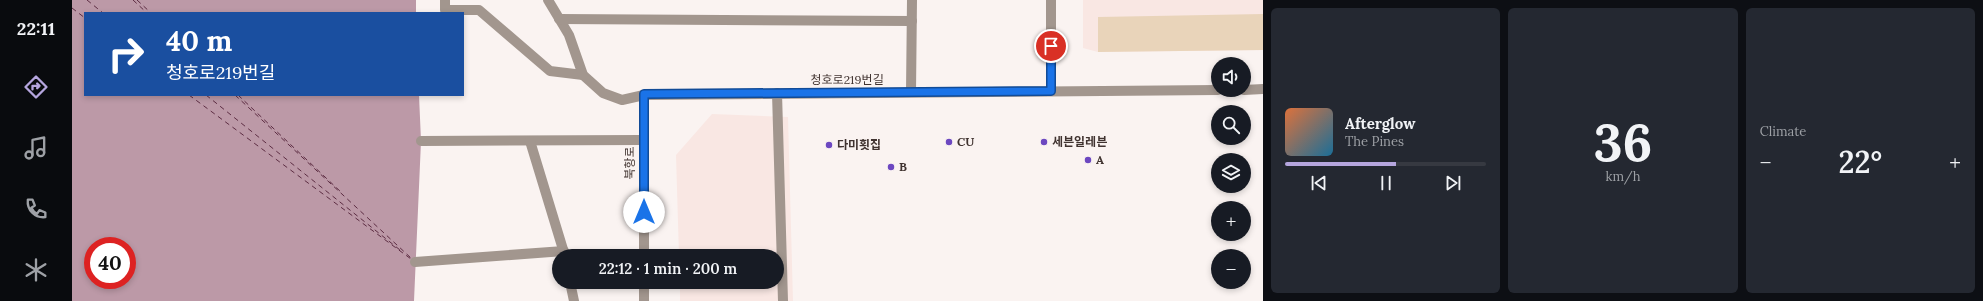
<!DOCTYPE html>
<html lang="en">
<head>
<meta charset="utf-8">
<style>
	body { margin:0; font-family:Lora,"Noto Sans KR",serif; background:#242831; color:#f1f3f6; height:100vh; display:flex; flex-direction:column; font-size:15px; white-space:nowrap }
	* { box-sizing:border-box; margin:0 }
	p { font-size:13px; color:#9ea1a6 }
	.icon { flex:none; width:22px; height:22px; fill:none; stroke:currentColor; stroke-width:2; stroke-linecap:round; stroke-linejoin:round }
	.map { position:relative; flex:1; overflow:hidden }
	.side { display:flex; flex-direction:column; gap:8px; padding:8px; background:#0d0f14; width:720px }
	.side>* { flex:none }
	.guide { position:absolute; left:12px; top:12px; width:380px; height:84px; border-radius:0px; box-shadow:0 2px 6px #0003; background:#1a4fa0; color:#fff; overflow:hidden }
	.tools { position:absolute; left:1139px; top:57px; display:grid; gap:8px }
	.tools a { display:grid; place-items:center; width:40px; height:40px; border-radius:50%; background:#171b24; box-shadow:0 2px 6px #0003; font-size:20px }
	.speed { position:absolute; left:12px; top:237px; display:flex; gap:8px; font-size:20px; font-weight:700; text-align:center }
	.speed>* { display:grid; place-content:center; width:52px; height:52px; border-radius:50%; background:#171b24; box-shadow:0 2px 6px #0003; line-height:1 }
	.speed .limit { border:6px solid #d22; background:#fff; color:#111 }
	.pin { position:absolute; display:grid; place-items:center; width:34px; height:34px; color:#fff; margin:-17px; border:2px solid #fff; border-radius:50%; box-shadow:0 1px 4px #0007 }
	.me { position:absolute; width:44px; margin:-22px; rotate:0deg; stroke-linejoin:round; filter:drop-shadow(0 0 3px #0008) }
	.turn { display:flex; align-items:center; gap:14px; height:84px; padding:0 16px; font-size:18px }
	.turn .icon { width:52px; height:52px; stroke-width:2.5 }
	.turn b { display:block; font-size:28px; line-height:34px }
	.big { font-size:30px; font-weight:600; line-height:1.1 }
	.side .widget { flex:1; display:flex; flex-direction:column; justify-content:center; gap:6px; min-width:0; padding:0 14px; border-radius:6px; background:#242831 }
	.side .dial { align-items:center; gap:0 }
	.dial b { font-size:52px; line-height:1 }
	.song { display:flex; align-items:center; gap:12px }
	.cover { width:48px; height:48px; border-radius:6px; background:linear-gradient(135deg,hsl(20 70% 55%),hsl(200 70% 35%)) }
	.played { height:4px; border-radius:2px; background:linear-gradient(90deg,#b5a6de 55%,#363941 55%) }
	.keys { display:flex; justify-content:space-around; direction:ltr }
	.heat { display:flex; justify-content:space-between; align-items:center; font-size:22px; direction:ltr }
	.side .tiles { flex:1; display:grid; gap:8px; grid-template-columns:repeat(3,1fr) }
	.trip { position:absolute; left:480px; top:249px; width:232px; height:40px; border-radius:20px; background:#171b24; box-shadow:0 2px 6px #0003; font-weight:600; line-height:40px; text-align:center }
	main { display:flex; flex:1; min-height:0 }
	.menu { display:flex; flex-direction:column; width:72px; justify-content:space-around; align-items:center; background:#090b0e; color:#9ea1a6 }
	.menu .icon { width:28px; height:28px }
	.menu .on { color:#b5a6de }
	.menu b { font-size:18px; color:#f1f3f6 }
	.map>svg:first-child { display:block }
	.built { fill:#f9e7e3 }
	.green { fill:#e9d4ba }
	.water { fill:#bc99a7; fill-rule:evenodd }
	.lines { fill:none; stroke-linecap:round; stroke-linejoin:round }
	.ferry { stroke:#5d2d43; stroke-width:1; stroke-dasharray:5 4; stroke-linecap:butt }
	.minor { stroke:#a2968e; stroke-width:10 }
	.route-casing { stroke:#114b97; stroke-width:10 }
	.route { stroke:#1a73e8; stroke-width:7 }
	.poi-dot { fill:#6c47c0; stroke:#faf3f1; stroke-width:1.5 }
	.labels { text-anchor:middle; stroke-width:3; stroke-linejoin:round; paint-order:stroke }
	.street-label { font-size:12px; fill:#403330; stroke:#faf3f1 }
	.poi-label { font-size:12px; font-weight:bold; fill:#403330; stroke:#faf3f1; text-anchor:start }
</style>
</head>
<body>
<main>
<nav class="menu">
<b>22:11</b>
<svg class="icon on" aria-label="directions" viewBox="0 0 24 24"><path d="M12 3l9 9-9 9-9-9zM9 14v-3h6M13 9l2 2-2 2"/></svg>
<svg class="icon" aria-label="music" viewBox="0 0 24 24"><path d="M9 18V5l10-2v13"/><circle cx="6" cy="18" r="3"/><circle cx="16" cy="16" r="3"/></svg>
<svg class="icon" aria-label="phone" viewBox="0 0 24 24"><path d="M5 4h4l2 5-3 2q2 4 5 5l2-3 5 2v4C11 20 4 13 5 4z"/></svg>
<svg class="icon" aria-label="climate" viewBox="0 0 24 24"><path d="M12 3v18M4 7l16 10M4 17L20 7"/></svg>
</nav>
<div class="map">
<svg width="1191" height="301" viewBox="0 0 1191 301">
	<rect width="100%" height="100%" fill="#faf3f1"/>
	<!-- built -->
	<g class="built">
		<path d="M1011 0H1191V50L1026 52 1011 48Z"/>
		<path d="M640 114 716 117 721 301H608V282H705V256H607L604 155Z"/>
	</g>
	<!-- green -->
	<path class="green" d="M1191 14V50L1026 52V17Z"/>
	<!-- water -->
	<path class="water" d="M0 0H344V13H13V95H347L349 141 342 301H0ZM21 246H55V280H21Z"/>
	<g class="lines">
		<!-- ferry -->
		<g class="ferry">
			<path d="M15 0 31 13"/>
			<path d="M61 0 75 13"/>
			<path d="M65 0 79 13"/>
			<path d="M0 8 13 18"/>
			<path d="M117 95 339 259"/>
			<path d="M134 95 328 250"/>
			<path d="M163 95 339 258"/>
			<path d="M166 95 270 193"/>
		</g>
		<!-- minor -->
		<g class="minor">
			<path d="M373 0V10H407L478 71 511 75"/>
			<path d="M476 0 497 35 511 75 531 93 550 100 572 95 1146 90"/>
			<path d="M487 19 840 21"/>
			<path d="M1172 90 1191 89"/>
			<path d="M979 91V0"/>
			<path d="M839 92 840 0"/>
			<path d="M705 93 711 301"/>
			<path d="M349 141 571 140"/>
			<path d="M458 141 493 256"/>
			<path d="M572 256V95"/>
			<path d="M343 262 492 251"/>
			<path d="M498 282 502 301"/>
			<path d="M572 282V301"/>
		</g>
	</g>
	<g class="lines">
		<defs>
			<path id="route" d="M572 212V94L979 91V46"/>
		</defs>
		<!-- route casing -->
		<use href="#route" class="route-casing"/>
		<!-- route -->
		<use href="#route" class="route"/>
	</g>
	<!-- markers -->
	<g class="poi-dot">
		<circle cx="877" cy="142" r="4"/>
		<circle cx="972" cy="142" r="4"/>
		<circle cx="757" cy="145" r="4"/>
		<circle cx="1016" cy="160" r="4"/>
		<circle cx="819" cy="167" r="4"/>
	</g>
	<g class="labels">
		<!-- street labels -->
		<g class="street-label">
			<text x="775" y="84">청호로219번길</text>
			<text transform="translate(558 163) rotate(-90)" y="4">북항로</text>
		</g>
		<!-- poi labels -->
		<g class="poi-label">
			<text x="885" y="146">CU</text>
			<text x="980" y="146">세븐일레븐</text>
			<text x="765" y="149">다미횟집</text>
			<text x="1024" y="164">A</text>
			<text x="827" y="171">B</text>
		</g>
	</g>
</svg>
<div class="tools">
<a><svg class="icon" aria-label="sound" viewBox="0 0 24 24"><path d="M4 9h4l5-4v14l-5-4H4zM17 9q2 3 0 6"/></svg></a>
<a><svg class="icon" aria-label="search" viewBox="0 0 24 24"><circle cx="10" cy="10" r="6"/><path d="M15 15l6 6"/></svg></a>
<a><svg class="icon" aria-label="layers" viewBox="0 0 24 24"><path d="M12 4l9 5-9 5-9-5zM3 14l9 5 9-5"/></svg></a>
<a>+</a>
<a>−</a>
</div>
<div class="speed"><div class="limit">40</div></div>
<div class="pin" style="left:979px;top:46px;background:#d93025"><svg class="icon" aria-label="arrive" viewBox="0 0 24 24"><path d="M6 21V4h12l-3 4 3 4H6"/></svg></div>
<svg class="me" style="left:572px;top:212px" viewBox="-20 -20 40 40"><circle r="19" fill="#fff"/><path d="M0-13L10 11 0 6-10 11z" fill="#1a73e8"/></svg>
<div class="trip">22:12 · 1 min · 200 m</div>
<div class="guide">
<div class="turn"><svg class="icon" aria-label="right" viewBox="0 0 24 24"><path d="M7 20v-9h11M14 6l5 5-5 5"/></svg><div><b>40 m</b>청호로219번길</div></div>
</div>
</div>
<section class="side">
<div class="tiles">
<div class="widget">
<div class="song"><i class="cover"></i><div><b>Afterglow</b><p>The Pines</p></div></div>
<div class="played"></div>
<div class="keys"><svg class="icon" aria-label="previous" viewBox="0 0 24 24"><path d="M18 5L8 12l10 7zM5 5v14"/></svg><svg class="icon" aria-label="pause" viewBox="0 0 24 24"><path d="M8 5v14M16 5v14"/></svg><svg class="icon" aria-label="next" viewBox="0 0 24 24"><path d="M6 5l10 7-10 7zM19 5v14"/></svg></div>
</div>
<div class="widget dial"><b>36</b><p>km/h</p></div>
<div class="widget"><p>Climate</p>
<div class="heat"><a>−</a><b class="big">22°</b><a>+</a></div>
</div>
</div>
</section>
</main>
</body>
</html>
